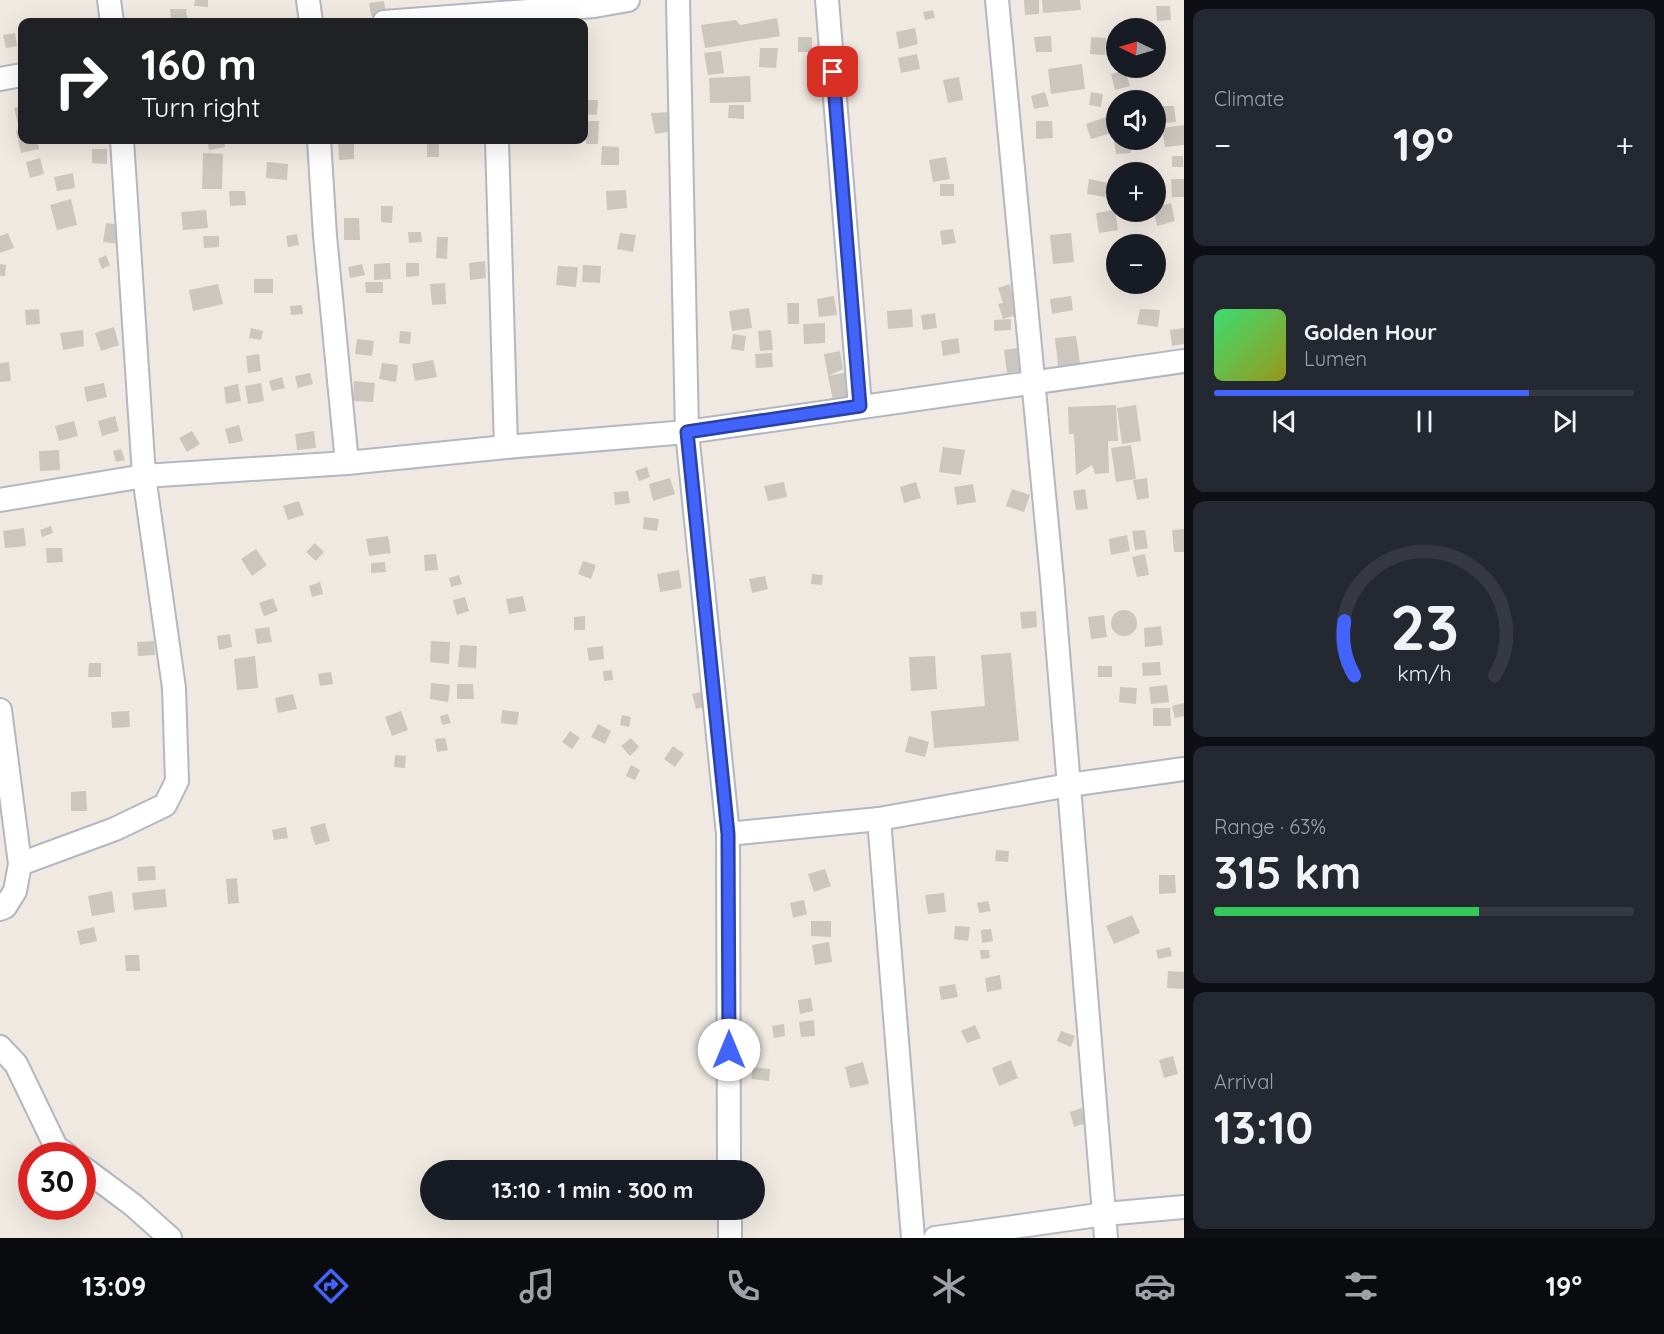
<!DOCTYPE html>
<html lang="en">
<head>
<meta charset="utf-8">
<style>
	body { margin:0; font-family:Quicksand,sans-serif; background:#242831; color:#f1f3f6; height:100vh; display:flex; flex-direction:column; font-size:22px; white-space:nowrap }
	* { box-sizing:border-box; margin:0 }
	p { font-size:20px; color:#9ea1a6 }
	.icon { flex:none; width:33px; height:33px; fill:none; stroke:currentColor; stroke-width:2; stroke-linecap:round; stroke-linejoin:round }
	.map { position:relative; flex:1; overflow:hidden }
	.sheet { display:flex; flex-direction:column; gap:9px; padding:9px; background:#0d0f14; width:480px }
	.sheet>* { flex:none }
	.top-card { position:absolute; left:18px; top:18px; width:570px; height:126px; border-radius:12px; box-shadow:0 6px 24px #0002; background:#202124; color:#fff; overflow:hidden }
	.needle { width:39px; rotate:275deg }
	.buttons { position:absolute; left:1106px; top:18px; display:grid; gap:12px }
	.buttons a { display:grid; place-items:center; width:60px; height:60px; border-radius:50%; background:#171b24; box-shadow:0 6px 24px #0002; font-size:30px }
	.speed { position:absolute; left:18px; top:1142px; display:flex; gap:12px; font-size:30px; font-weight:700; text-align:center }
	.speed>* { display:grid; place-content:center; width:78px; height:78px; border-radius:50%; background:#171b24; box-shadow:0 6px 24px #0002; line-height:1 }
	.speed .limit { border:9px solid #d22; background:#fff; color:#111 }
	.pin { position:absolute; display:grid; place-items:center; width:51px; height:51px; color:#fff; margin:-26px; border-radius:12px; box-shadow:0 3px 9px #0006 }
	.me { position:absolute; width:66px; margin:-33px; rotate:0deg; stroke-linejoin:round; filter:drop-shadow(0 0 4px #0008) }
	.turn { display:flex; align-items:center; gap:21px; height:126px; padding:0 24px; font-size:27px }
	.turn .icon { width:78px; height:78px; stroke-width:2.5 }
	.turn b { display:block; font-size:42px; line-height:51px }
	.big { font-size:45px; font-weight:700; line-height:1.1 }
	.sheet .tile { flex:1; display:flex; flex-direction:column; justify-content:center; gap:9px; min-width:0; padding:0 21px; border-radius:12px; background:#242831 }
	.sheet .dial { align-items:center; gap:0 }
	.dial svg { height:156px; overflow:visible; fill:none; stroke:#363941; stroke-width:7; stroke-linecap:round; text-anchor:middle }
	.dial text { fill:#f1f3f6; stroke:none }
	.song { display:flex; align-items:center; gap:18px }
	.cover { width:72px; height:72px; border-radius:9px; background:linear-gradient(135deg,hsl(140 70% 55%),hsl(60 70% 35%)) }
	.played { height:6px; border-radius:3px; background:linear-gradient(90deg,#4264fb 75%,#363941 75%) }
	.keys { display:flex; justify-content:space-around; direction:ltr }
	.heat { display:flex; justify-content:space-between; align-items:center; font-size:33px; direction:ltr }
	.charge { height:9px; border-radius:4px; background:linear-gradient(90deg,#34c759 63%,#363941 0) }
	.trip { position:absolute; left:420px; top:1160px; width:345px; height:60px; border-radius:30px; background:#171b24; box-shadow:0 6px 24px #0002; font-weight:700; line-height:60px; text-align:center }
	.dock { display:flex; height:96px; justify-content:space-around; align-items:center; background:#090b0e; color:#9ea1a6 }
	.dock .icon { width:42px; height:42px }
	.dock .selected { color:#4264fb }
	.dock b { font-size:27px; color:#f1f3f6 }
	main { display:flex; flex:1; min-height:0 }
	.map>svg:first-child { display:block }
	.building { fill:#cbc7bf }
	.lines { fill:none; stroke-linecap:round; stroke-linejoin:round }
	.minor-casing { stroke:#b4b7c1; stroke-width:26 }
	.minor { stroke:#fff; stroke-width:22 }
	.route-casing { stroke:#2b41a3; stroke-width:15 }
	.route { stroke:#4264fb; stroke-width:10 }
</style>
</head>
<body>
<main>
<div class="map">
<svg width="1184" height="1238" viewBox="0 0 1184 1238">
	<rect width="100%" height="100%" fill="#efe9e1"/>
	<!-- building -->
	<g class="building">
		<path d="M195 0H208V7L194 6Z"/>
		<path d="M1024 0H1039V14L1025 15Z"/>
		<path d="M1042 0H1080L1081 10 1043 13Z"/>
		<path d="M384 1 386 14 371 16 369 3Z"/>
		<path d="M1156 6H1170L1171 20 1157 21Z"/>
		<path d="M170 9H186L188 22H171Z"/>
		<path d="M933 10 935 18 925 20 923 12Z"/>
		<path d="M777 18 780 36 705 48 701 25 736 20 740 25Z"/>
		<path d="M915 28 918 44 899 49 896 32Z"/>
		<path d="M15 33 17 46 6 48 3 35Z"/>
		<path d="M1051 36 1052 52H1036L1034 37Z"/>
		<rect x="798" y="37" width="14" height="15"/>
		<path d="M1091 37 1106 38 1105 55 1090 54Z"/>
		<path d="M760 48H778L776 68 759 67Z"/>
		<rect x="1155" y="50" width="5" height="16"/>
		<path d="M721 51 724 73 708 75 704 53Z"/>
		<path d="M917 54 920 69 901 73 898 58Z"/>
		<path d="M1082 64 1085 89 1051 94 1048 69Z"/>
		<path d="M1125 70 1130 86 1115 90 1111 74Z"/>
		<path d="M750 76 751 102 710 103 709 78Z"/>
		<path d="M959 77 963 100 948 103 943 80Z"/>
		<path d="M1045 92 1049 106 1034 109 1031 96Z"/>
		<path d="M1091 92 1103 94 1101 107 1089 105Z"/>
		<path d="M585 100H598L597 115 584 114Z"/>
		<path d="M729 105H744V119L728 118Z"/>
		<path d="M22 106V123L18 124 14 108Z"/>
		<path d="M1163 106H1174L1176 122 1164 123Z"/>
		<path d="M673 112V131L655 134 651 113Z"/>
		<path d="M1106 117 1111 133 1091 139 1086 124Z"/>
		<path d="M587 121H599L598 144H586Z"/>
		<path d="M1036 121H1052L1053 138 1036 139Z"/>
		<path d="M1184 125V145L1165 147 1162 128Z"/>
		<path d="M22 129V140H37L39 149 21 153 16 131Z"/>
		<path d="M207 140H224L225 147 209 150Z"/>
		<path d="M354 140V159L339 160 338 141Z"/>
		<rect x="427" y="140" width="12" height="17"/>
		<path d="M1114 140H1130L1131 153 1116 154Z"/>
		<path d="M602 146 619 147V165H601Z"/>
		<path d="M92 149H107V164L92 163Z"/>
		<path d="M203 153 223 154 222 189H202Z"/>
		<rect x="1172" y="156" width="11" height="11"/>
		<path d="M946 157 950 179 933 182 929 160Z"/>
		<path d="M40 158 44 174 30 178 26 162Z"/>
		<path d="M267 162 288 164 287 180 266 178Z"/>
		<path d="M73 173 75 188 57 191 54 177Z"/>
		<path d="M1089 179 1108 183 1105 197 1087 194Z"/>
		<path d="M1171 179H1184V197H1172Z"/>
		<rect x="940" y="184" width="14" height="12"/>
		<path d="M626 190 627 208 607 210 606 191Z"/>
		<path d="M229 191H245L246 205 230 206Z"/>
		<path d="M71 199 77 225 57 230 50 205Z"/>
		<path d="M1171 203 1175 221 1157 226 1154 212 1155 207Z"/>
		<path d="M381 206H393L392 223 381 222Z"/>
		<path d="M206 210 208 228 183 230 181 212Z"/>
		<path d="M1115 210 1118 230 1099 233 1096 213Z"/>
		<path d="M344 218H359L360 240H344Z"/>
		<path d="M106 223 124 225 122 244 103 242Z"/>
		<path d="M953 229 956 243 942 245 940 231Z"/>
		<path d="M408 232H421L422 242 409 243Z"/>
		<path d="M8 233 14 248 0 253V236Z"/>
		<path d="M620 233 636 235 633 252 617 249Z"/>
		<path d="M1071 233 1074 262 1053 264 1050 235Z"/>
		<path d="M297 234 299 245 288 247 286 236Z"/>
		<path d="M203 236H219V247L204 248Z"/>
		<path d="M437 237H448L447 259 436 258Z"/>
		<path d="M106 255 110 265 102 269 98 259Z"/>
		<path d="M485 261 486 278 470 280 469 263Z"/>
		<path d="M390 263 391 279 374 280V264Z"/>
		<path d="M406 263H419V276L406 277Z"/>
		<path d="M0 264 6 265 5 276H0Z"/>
		<path d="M362 264 365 275 350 278 348 267Z"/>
		<path d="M583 265 601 266 600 283 582 282Z"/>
		<path d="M558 266 578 267 576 287 556 285Z"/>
		<rect x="254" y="279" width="19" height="14"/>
		<path d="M365 282H383V293H366Z"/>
		<path d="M445 283 446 304 432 305 430 284Z"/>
		<path d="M218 284 223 304 193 311 189 290Z"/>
		<path d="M1010 284 1017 315 1003 319 998 304 1003 303 998 288Z"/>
		<path d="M834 296 837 315 819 317 817 299Z"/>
		<path d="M1071 296 1073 310 1052 314 1050 299Z"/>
		<path d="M787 303H799V324H788Z"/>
		<path d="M302 305 303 314 291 315 290 306Z"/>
		<path d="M749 308 752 328 732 331 729 311Z"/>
		<path d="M39 309 40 324 26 325 25 310Z"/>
		<path d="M912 309 913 327 888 329 887 311Z"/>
		<path d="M1140 309 1160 310 1158 327 1137 324Z"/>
		<path d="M935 313 937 328 923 330 921 315Z"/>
		<path d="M1011 319V330L994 331V320Z"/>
		<path d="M825 323V343L804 344 803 324Z"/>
		<path d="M114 327 119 345 101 351 95 333Z"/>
		<path d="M251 328 263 331 261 340 249 338Z"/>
		<path d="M1184 328V344L1172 346 1170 330Z"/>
		<path d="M83 330 84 346 63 350 60 333Z"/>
		<path d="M771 330 773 350 760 351 758 331Z"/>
		<path d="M400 331 411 332 410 344 399 343Z"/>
		<path d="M733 334 746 336 744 351 731 349Z"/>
		<path d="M1076 336 1081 370 1059 373 1055 338Z"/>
		<path d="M958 338 960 353 943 356 941 341Z"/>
		<path d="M357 339 374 341 372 356 355 354Z"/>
		<path d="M1017 348 1020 371 1007 373 1004 350Z"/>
		<path d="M840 351 843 369 828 376 848 372 853 396 833 400 828 376 824 354Z"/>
		<path d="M772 353 773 367 756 368 755 354Z"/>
		<path d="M259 354 261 371 248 373 246 356Z"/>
		<path d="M433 360 437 377 415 381 412 364Z"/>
		<path d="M9 362 11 381 0 382V363Z"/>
		<path d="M382 363 398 365 396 382 379 379Z"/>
		<path d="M310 373 313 384 298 388 295 376Z"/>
		<path d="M282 377 285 388 272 391 269 381Z"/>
		<path d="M354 381 375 383 373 402 353 401Z"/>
		<path d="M104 383 107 397 87 402 84 387Z"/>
		<path d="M261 383 264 401 248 404 245 386Z"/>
		<path d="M238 384 241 401 226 404 224 387Z"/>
		<path d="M1116 405 1118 441H1108L1109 473 1095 474 1092 465 1076 475 1074 434H1069L1068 407Z"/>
		<path d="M1136 405 1141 441 1122 444 1117 408Z"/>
		<path d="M115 416 119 431 102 436 98 421Z"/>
		<path d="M74 421 78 436 59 441 55 426Z"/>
		<path d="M239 425 243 441 229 444 225 429Z"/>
		<path d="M192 431 200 444 187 452 179 438Z"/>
		<path d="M314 431 316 448 297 450 295 434Z"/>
		<path d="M1131 445 1136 479 1116 482 1111 448Z"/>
		<path d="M943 447 965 450 961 475 939 472Z"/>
		<path d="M121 449 125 460 116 462 113 451Z"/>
		<path d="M59 450 60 470 40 471 39 451Z"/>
		<path d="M647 467 650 477 639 481 635 471Z"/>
		<path d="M670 478 675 494 653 501 649 484Z"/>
		<path d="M1147 478 1149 498 1137 500 1133 480Z"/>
		<path d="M784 482 787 497 768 501 764 486Z"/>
		<path d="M916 482 921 498 904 503 900 487Z"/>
		<path d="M973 484 976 502 957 505 954 487Z"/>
		<path d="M1012 489 1030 495 1024 512 1006 506Z"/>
		<path d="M1085 489 1088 509 1076 510 1073 491Z"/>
		<path d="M628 491 630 503 615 505 614 492Z"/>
		<path d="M299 501 304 515 288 520 283 506Z"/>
		<path d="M644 517 659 519 657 531 643 529Z"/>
		<path d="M51 526 53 533 42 537 40 530Z"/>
		<path d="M24 528 26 546 5 548 3 531Z"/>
		<path d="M1184 529V552H1174L1172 530Z"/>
		<path d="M1145 530 1148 548 1135 550 1132 531Z"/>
		<path d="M1127 535 1130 551 1111 555 1109 539Z"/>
		<path d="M388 536 391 553 369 556 366 539Z"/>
		<path d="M315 543 324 552 316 561 306 552Z"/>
		<path d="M46 548H62L63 562 47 563Z"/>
		<path d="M256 549 267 565 252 576 241 559Z"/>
		<path d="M436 554 438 570 425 571 424 555Z"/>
		<path d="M1145 554 1149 575 1137 577 1132 557Z"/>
		<path d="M583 561 596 565 591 579 578 574Z"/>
		<path d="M385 562 386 572 371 573V563Z"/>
		<path d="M679 570 682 588 660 592 657 574Z"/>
		<path d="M812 574 823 575 822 585 811 584Z"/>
		<path d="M459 575 462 584 451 587 449 578Z"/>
		<path d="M765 576 768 589 752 593 749 579Z"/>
		<path d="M320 582 323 594 312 597 309 586Z"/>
		<path d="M523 596 526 611 509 614 506 599Z"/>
		<path d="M465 597 469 611 457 615 453 600Z"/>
		<path d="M273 598 278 611 264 616 259 603Z"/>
		<circle cx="1124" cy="623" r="13"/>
		<path d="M1036 611 1037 627 1022 629 1020 612Z"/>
		<path d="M1104 615 1107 637 1091 639 1088 617Z"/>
		<path d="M585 616V630H574V617Z"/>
		<path d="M1161 626 1163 645 1145 647 1144 628Z"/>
		<path d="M269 627 272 642 257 644 255 629Z"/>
		<path d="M230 634 232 647 219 650 217 636Z"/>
		<path d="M154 641 155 655 138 656 137 642Z"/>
		<path d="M431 641 450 642 449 664 430 662Z"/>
		<path d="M460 645 477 646 476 668 458 667Z"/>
		<path d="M603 646 604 659 589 661 587 648Z"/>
		<path d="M1011 653 1019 741 934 748 931 711 985 706 981 655Z"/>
		<path d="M255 656 258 688 237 690 234 659Z"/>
		<path d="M935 656 937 689 911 691 909 657Z"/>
		<path d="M1160 662 1161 675 1143 676 1142 663Z"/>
		<path d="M89 663H101V677H88Z"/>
		<rect x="1098" y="666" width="14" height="11"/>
		<path d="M612 670 613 680 604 681 603 671Z"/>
		<path d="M331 672 333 684 320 686 318 674Z"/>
		<path d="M431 683 450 685 448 702 430 699Z"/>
		<path d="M457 684H473L474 699H457Z"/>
		<path d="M1167 685 1169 702 1151 704 1149 687Z"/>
		<path d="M1120 687 1137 688 1136 704 1119 702Z"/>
		<path d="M709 690 713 705 696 709 692 694Z"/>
		<path d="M293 694 297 709 278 713 275 698Z"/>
		<path d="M1184 703V716L1175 718 1172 706Z"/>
		<path d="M1153 708H1170L1171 726H1153Z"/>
		<path d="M502 710 519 712 517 725 501 723Z"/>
		<path d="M129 711 130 727 112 728 111 712Z"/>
		<path d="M401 711 408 730 392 736 385 717Z"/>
		<path d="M448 714 451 723 442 725 440 716Z"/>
		<path d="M622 715 631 717 629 727 620 725Z"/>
		<path d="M598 724 611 731 605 744 591 737Z"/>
		<path d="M570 731 580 738 572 749 562 742Z"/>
		<path d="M909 736 929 742 925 757 905 752Z"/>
		<path d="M445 738 448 750 437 752 435 739Z"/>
		<path d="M631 738 639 747 630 756 621 746Z"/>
		<path d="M673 746 684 754 675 767 664 759Z"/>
		<path d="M395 755 406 756 405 768 394 767Z"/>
		<path d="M631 765 640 770 635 780 626 776Z"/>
		<path d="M86 791 87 811H71V792Z"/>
		<path d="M325 823 330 841 315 845 310 827Z"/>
		<path d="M286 827 288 838 274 840 272 830Z"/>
		<path d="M996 850 1009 851 1008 862 995 861Z"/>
		<path d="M155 866 156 880 138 881 137 867Z"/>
		<path d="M825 869 831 886 814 892 808 874Z"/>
		<path d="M1159 875H1175L1176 893 1159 894Z"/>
		<path d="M237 878 239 903 228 904 226 879Z"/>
		<path d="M165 889 167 907 134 910 132 893Z"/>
		<path d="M112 891 115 912 92 916 88 896Z"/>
		<path d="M944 893 946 912 928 914 925 895Z"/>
		<path d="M804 900 807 914 793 918 790 903Z"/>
		<path d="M988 901 991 911 979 913 977 903Z"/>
		<path d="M1132 915 1140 933 1114 944 1106 926Z"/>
		<path d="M811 921H831V937L811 936Z"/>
		<path d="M955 926 970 927 968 941 954 939Z"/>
		<path d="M94 927 97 941 80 945 77 931Z"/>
		<path d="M991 929 993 941 982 943 981 930Z"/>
		<path d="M829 942 832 962 815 965 812 945Z"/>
		<path d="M1170 947 1172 956 1158 959 1156 950Z"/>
		<path d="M980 950H989L990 958 981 959Z"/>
		<path d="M125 955H139L140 971H126Z"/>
		<path d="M1168 971 1184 972V989L1167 988Z"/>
		<path d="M1000 975 1002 989 987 992 985 978Z"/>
		<path d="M955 984 958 997 941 1000 939 987Z"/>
		<path d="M811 998 813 1011 800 1014 798 1000Z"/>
		<path d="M814 1020 815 1036 801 1037 799 1022Z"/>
		<path d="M784 1024 785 1036 774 1038 772 1026Z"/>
		<path d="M975 1025 981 1038 967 1043 961 1031Z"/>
		<path d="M1061 1031 1075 1036 1071 1047 1057 1041Z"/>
		<path d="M1173 1056 1178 1074 1164 1078 1159 1060Z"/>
		<path d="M1011 1060 1018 1078 999 1086 992 1068Z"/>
		<path d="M863 1062 869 1084 850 1088 845 1067Z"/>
		<path d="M753 1067 770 1069 769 1081 751 1079Z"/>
		<path d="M1082 1108 1086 1123 1074 1127 1070 1112Z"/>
	</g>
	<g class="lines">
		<defs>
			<g id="minor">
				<path d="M109 0 112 22"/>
				<path d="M308 0 311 22"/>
				<path d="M678 0 687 432 728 834 729 1170"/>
				<path d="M827 0 860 406"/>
				<path d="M997 0 1052 579 1106 1238"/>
				<path d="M384 22 594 6 628 0"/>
				<path d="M0 79 22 75"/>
				<path d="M497 140 506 447"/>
				<path d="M347 463 506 447 687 432 1184 361"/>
				<path d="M0 500 144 476 347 463 325 236 319 140"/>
				<path d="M0 710 20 864 15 891 5 907 0 909"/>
				<path d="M879 819 913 1238"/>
				<path d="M728 834 879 819 1069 785 1184 769"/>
				<path d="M20 864 115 829 165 805 177 781 174 688 144 476 122 140"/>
				<path d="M0 1047 16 1064 56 1147 67 1155"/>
				<path d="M82 1167 133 1205 170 1238"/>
				<path d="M730 1209V1238"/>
				<path d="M935 1238 1105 1214 1184 1207"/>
			</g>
		</defs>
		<!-- minor casing -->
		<use href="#minor" class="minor-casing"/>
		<!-- minor -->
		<use href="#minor" class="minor"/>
	</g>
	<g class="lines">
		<defs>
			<path id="route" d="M729 1050 728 834 687 432 860 406 833 72"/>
		</defs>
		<!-- route casing -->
		<use href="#route" class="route-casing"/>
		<!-- route -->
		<use href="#route" class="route"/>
	</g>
</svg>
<div class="buttons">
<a><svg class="needle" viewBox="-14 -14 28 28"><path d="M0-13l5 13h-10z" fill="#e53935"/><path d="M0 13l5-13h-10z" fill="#9ea1a6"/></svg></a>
<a><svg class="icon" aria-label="sound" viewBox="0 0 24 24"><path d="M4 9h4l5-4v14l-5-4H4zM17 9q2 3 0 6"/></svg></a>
<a>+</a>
<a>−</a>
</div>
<div class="speed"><div class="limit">30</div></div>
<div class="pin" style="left:833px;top:72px;background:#d93025"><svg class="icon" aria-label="arrive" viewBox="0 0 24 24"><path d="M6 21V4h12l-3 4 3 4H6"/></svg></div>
<svg class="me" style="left:729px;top:1050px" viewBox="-20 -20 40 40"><circle r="19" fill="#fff"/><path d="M0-13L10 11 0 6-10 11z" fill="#4264fb"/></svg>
<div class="trip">13:10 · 1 min · 300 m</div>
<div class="top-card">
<div class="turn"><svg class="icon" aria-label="right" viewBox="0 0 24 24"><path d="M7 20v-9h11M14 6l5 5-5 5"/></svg><div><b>160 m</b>Turn right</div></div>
</div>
</div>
<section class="sheet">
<div class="tile"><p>Climate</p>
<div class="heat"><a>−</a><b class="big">19°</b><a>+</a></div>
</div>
<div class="tile">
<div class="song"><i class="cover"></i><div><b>Golden Hour</b><p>Lumen</p></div></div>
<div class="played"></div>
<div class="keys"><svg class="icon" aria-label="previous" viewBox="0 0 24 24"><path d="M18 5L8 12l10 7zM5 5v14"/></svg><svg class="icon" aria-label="pause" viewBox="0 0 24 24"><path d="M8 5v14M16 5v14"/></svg><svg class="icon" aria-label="next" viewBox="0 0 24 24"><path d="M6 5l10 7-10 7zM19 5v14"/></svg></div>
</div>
<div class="tile dial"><svg viewBox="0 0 100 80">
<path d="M14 69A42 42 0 1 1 86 69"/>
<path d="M14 69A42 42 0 0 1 9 41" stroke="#4264fb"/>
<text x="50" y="56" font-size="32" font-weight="700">23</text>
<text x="50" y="72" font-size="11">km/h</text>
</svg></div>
<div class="tile"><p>Range · 63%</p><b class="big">315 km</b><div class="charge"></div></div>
<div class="tile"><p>Arrival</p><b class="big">13:10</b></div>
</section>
</main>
<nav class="dock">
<b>13:09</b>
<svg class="icon selected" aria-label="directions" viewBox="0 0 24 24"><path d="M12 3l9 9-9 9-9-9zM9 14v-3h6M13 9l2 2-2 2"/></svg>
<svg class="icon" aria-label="music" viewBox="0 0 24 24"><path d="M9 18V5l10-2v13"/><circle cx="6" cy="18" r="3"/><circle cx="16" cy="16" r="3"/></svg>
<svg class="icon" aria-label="phone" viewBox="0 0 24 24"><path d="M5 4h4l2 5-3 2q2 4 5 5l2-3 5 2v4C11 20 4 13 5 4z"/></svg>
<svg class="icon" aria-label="climate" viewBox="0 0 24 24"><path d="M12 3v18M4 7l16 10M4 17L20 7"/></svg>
<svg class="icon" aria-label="car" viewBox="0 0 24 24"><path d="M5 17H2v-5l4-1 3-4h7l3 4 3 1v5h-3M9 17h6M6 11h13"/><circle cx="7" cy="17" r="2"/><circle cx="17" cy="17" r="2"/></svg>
<svg class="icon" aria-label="filters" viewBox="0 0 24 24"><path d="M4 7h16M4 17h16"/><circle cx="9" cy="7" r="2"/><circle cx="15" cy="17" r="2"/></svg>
<b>19°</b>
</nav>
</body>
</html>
